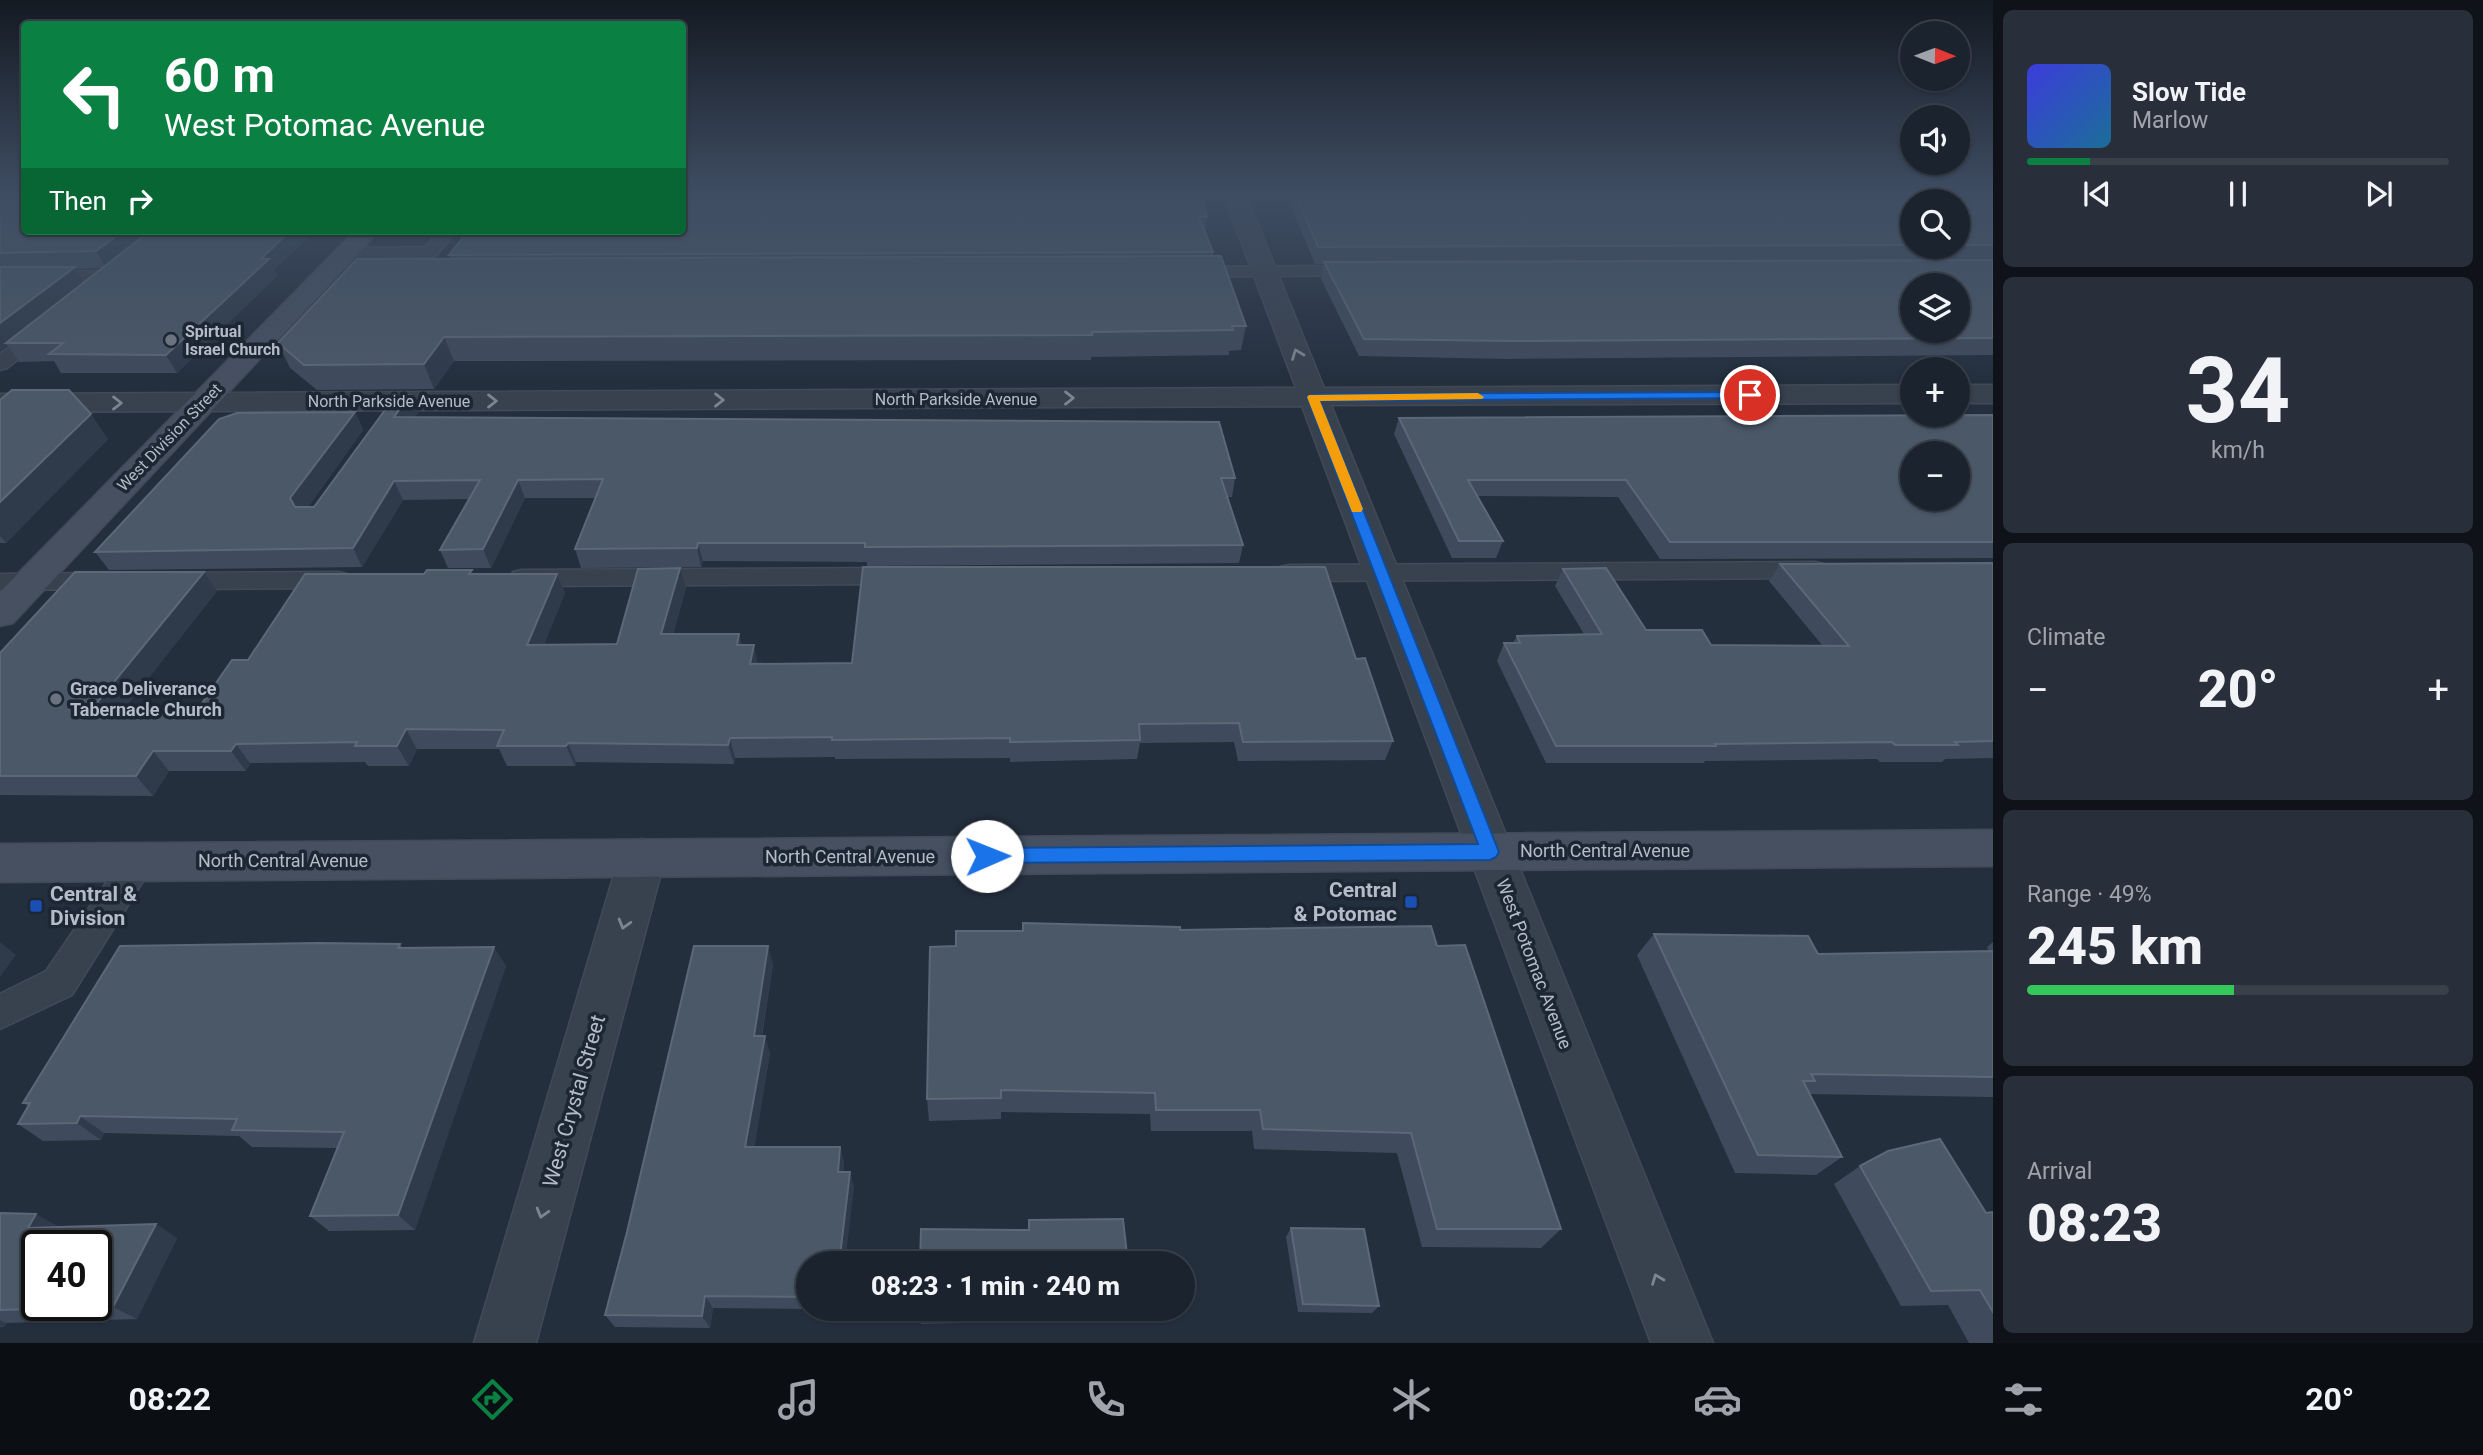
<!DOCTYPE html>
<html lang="en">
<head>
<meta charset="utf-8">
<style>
	body { margin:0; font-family:Roboto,sans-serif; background:#282f3a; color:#f1f3f6; height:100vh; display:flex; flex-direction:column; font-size:26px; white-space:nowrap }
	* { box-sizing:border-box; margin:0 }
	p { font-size:23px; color:#a0a4aa }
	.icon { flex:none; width:38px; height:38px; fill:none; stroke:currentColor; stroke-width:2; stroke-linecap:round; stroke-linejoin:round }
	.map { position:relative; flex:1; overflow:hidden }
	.details { display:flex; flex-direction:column; gap:10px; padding:10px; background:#0f1319; width:490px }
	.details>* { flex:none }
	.banner { position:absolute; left:21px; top:21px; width:665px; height:214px; border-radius:7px; box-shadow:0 2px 5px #0004,0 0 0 2px #39404a; background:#0b8043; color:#fff; overflow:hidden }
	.needle { width:46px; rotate:91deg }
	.buttons { position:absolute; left:1900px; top:21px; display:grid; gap:14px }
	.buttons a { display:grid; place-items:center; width:70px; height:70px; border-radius:50%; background:#1b232e; box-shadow:0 2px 5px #0004,0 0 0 2px #39404a; font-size:35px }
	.speed { position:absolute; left:21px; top:1230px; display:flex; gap:14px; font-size:35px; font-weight:700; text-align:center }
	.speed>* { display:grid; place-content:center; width:91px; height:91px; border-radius:50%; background:#1b232e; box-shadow:0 2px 5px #0004,0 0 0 2px #39404a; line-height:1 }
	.speed .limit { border:4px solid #111; border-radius:10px; background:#fff; color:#111 }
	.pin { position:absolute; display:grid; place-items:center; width:60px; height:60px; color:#fff; margin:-30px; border:4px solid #fff; border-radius:50%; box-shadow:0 2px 7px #0007 }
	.me { position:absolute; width:77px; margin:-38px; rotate:89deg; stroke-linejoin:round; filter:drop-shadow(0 0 5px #0008) }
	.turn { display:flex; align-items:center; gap:24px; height:147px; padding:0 28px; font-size:32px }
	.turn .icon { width:91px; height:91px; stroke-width:2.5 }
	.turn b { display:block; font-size:49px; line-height:60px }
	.then { display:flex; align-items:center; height:66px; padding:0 28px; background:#0003; gap:14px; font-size:26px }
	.big { font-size:52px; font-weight:800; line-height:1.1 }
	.details .widget { flex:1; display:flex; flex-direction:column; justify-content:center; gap:10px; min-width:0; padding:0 24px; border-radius:10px; background:#282f3a }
	.details .dial { align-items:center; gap:0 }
	.dial b { font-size:91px; line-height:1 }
	.song { display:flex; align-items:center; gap:21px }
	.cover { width:84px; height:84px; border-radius:10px; background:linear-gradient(135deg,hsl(240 70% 55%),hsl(200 70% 35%)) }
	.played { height:7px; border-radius:4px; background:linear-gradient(90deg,#0b8043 15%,#39404a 15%) }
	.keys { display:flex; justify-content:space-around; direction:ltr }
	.heat { display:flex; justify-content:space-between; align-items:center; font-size:38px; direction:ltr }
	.charge { height:10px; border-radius:5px; background:linear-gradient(90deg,#34c759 49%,#39404a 0) }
	.trip { position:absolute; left:796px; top:1251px; width:399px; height:70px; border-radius:35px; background:#1b232e; box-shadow:0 2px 5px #0004,0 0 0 2px #39404a; font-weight:800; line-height:70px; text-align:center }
	.tab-bar { display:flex; height:112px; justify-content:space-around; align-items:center; background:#0b0e12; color:#a0a4aa }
	.tab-bar .icon { width:49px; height:49px }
	.tab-bar .selected { color:#0b8043 }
	.tab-bar b { font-size:32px; color:#f1f3f6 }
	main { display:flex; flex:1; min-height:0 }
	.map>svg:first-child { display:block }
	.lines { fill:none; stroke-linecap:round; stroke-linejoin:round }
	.lane-casing { stroke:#414a57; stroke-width:3 }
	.street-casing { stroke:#414a57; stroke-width:3 }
	.secondary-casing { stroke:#414a57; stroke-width:3 }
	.lane { fill:#38414e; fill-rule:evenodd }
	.street { fill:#38414e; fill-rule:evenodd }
	.secondary { fill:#465061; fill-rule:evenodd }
	.wall { fill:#3f4b5c; fill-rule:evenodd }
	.shaded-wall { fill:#2f3b4b }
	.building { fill:#4b5868; stroke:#5c6777; stroke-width:2; fill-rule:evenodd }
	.oneway { stroke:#7c8592 }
	.route { fill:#1a73e8; stroke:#114b97; stroke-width:2 }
	.slow { fill:#f59e0b }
	.worship-dot { fill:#6b7280; stroke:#1d2633; stroke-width:2.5 }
	.transit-dot { fill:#1a4fb4; stroke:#1d2633; stroke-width:2.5 }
	.labels { text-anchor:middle; stroke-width:7; stroke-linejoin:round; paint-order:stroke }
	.far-poi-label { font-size:16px; font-weight:bold; fill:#b4bcc9; stroke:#1d2633; text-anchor:start }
	.far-street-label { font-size:16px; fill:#b4bcc9; stroke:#1d2633 }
	.poi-label { font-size:18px; font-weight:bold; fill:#b4bcc9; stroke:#1d2633; text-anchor:start }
	.street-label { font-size:18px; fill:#b4bcc9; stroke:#1d2633 }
	.near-poi-label { font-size:21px; font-weight:bold; fill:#b4bcc9; stroke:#1d2633; text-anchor:end }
	.near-street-label { font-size:21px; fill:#b4bcc9; stroke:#1d2633 }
</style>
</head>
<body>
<main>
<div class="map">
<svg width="1993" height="1343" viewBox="0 0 1993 1343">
	<rect width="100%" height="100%" fill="#242f3e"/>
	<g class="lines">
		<defs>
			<g id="lane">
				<path d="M439 231H456L436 256 430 257 347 258 338 253 347 248 425 247Z"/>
				<path d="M1359 266 1365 267 1368 271 1365 275 1189 277 1180 272 1189 267Z"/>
				<path d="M111 271 117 272 120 276 117 280 0 282V272Z"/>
				<path d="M42 325 49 327 52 331 49 335 7 368 0 370V354L35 327Z"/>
				<path d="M1815 562 1824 564 1828 570 1824 576 1815 578 1289 581 1280 579 1276 573 1280 567 1289 565Z"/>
				<path d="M898 568 907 570 911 576 907 582 898 584 522 586 513 584 509 578 513 572 522 570Z"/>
				<path d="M338 572 347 574 351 580 347 586 338 588 172 589 163 587 159 581 163 575 172 573Z"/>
				<path d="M104 573 113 575 117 581 113 587 104 589 0 590V574Z"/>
				<path d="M139 848 151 852 155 862 72 995 0 1029V994L46 971 127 852Z"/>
			</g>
			<g id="street">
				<path d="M1223 193H1245L1324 388 1913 385V403L1331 405 1713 1343H1651L1302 406 0 412V394L1296 388Z"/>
				<rect x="1958" y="385" width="35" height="18"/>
				<path d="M642 839 658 845 665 858 536 1343H474L619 858 626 845Z"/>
			</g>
			<g id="secondary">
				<path d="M355 231H379L13 623 0 626V592Z"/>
				<path d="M1993 830V866L0 882V844Z"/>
			</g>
		</defs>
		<!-- lane casing -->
		<use href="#lane" class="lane-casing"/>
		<!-- street casing -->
		<use href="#street" class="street-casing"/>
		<!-- secondary casing -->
		<use href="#secondary" class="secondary-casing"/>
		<!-- lane -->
		<use href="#lane" class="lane"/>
		<!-- street -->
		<use href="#street" class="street"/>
		<!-- secondary -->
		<use href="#secondary" class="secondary"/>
	</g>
	<!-- wall -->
	<g class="wall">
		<path d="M0 193 24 231H315L274 270 277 276 177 373H61L54 361 19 362 7 345 0 351ZM102 268 84 283 76 269Z"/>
		<path d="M1291 193H1993V355L1506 359 1359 356 1321 279 1324 264H1315L1289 202ZM1913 201H1958V247H1913Z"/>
		<path d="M1207 217 1205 229H1204L1213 252V256L1246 326 1241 350 1229 351V355L1091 357V360L454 361 434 389 317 390 290 368 278 343 451 259 449 255Z"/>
		<path d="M410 395 418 413 414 417 1235 478 1232 497H1227L1243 545 1239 563 867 566V562L703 561 701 567 581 568 575 549 595 498H525L491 568H448L440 550 469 499 403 500 362 567 109 570 95 552 355 412 363 430 308 507H314Z"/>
		<path d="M0 400 108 439 6 543H0Z"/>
		<path d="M1993 415V558L1660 559 1618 497 1478 496 1503 541 1496 558H1452L1394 434 1399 418Z"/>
		<path d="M1993 563V758L1945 759 1942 762H1880L1877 759 1705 761 1704 763H1546L1497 661 1504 643H1513L1517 636 1584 634 1555 586 1563 569 1646 630 1711 645H1822L1769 581 1780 564Z"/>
		<path d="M680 568 686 588 673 634 742 645 758 664 1356 659 1393 741 1385 760 1238 761 1234 742 1140 743 1137 759 1010 762V758L835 759V757L735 758 734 764 576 762 575 766H507L499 749H417L409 766H368L365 762 250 763 246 771H169L153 796 0 795V653L217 591 124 709H198L248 660 474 574H557L565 593 544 644H617Z"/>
		<path d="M1180 930 1437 946 1561 1229 1541 1248 1422 1247 1397 1153 1254 1149 1252 1131H1151L1150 1114 1001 1112V1119L929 1121 927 1099 956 946Z"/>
		<path d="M1654 934 1818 954 1989 951 1987 947 1993 942V1097L1810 1094 1842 1157 1816 1175 1735 1173 1637 955Z"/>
		<path d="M400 944 403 948 506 966 415 1230 329 1231 310 1216 337 1148 252 1147 239 1136 104 1133 101 1140 43 1141 18 1124 28 1106 23 1103Z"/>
		<path d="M773 964 762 1036 770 1053 754 1147H840L844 1163 843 1172 854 1187 808 1264V1309H824L713 1308 710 1328 615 1327 605 1315Z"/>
		<path d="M1860 1166 1986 1213 1993 1212V1343H1969L1948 1305 1901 1306 1834 1184Z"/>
		<path d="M0 1213 59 1227 177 1238 137 1319 6 1323 4 1327H0Z"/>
		<path d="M1291 1228 1379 1306 1372 1313 1298 1312 1286 1237Z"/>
		<path d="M1002 1309V1322L921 1324 919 1313Z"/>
	</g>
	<!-- shaded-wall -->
	<g class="shaded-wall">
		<path d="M123 231H154L106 268 96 251Z"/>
		<path d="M290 231H315L274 270 277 276 177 373 166 355 261 259Z"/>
		<path d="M75 267 85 285 6 343 7 345 0 351V323Z"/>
		<path d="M444 337 454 361 434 389 424 364Z"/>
		<path d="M410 395 418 413 402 435 394 417Z"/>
		<path d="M355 412 363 430 301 517 290 498Z"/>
		<path d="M91 414 108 439 6 543 0 536V502Z"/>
		<path d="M518 480 525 498 491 568 483 549Z"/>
		<path d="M394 481 403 500 362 567 353 548Z"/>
		<path d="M698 543 703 561 701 567 697 548Z"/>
		<path d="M680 568 686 588 667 654 661 634Z"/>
		<path d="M204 572 217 591 108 730 91 710Z"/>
		<path d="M557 574 565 593 536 664 527 645Z"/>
		<path d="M739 634 744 653 737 645Z"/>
		<path d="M754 645 758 665 750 664Z"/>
		<path d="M406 729 417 749 409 766 397 746Z"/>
		<path d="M730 738 735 758 734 764 728 745Z"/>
		<path d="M568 743 576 762 575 766 566 746Z"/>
		<path d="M236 744 250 763 246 771 231 751Z"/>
		<path d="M153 751 169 771 153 796 136 776Z"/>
		<path d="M0 942 16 955 0 977Z"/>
		<path d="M768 946 773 964 759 1052 754 1036Z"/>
		<path d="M494 947 506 966 415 1230 398 1215Z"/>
		<path d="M765 1036 770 1053 752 1162 745 1147Z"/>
		<path d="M80 1116 104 1133 101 1140 77 1123Z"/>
		<path d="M840 1147 844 1163 842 1187 838 1172Z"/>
		<path d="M850 1172 854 1187 845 1264H839Z"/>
		<path d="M36 1214 61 1228H28Z"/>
		<path d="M156 1224 177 1238 137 1319 113 1307Z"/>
		<path d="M705 1296 713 1308 710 1328 702 1316Z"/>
		<path d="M0 1320 6 1323 4 1327 0 1326Z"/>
	</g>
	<!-- building -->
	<g class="building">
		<path d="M0 193H24V231H123L96 251 0 253Z"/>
		<path d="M682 193H1200L1207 217H1199L1213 252 449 255 468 231H682Z"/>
		<path d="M1295 193H1993V245H1958V201H1913V245L1318 247Z"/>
		<path d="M150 231H290L261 259H269L166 355 49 354 63 343H6Z"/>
		<path d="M1221 256 1246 326H1232L1233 330 1092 332V335L444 337 424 364 304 365 278 343 357 259Z"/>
		<path d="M1993 260V338L1513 341 1364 339 1324 262ZM1913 285H1958V331H1913Z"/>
		<path d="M0 267H75L0 323Z"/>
		<path d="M12 390H69L91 414 0 502V400Z"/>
		<path d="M396 395H410L394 417 1219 422 1235 478H1221L1243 545 865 547V543H698L697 548 575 549 603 479 518 480 483 549 440 550 480 480 394 481 353 548 95 552 219 419 237 413 355 412 290 498 295 507H314Z"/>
		<path d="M1993 415V542H1670L1626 480H1468L1503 541H1459L1399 418ZM1913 453H1958V499H1913Z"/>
		<path d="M1993 563V741L1955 742 1958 745H1895L1892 742 1715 744 1716 746H1556L1504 643H1520L1517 636 1602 634 1563 569 1606 568 1646 630H1702L1711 645 1849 646 1780 564Z"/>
		<path d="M863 567H1325L1356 659 1365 658 1393 741 1243 742 1239 723 1139 724 1140 740 1010 742V738L832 740V737L730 738 728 745 568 743 566 746H497L504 730 406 729 397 746H355L357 742 236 744 231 751H153L136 776H0V653L75 572H204L91 710 198 709 232 660H248L305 574H424L427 570H472L469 574H557L527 645 617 644 638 569 680 568 661 634H739L737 645H754L750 664 852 663Z"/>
		<path d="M1023 923 1180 927V930L1431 926 1437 946 1465 945 1561 1229H1437L1411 1133 1263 1129 1260 1110H1156L1155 1093 1001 1090V1098L927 1099 930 947 956 946V931H1023Z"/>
		<path d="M1654 934 1808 936 1818 954 1993 951V1077L1811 1074 1815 1081H1803L1842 1157 1758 1155Z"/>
		<path d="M319 943 400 944 398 948 494 947 398 1215 310 1216 344 1132 232 1130 237 1119 80 1116 77 1123 18 1124 30 1103H23L120 946Z"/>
		<path d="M694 946H768L754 1036H765L745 1147H840L838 1172H850L839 1264H808V1297L705 1296 702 1316 605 1315 627 1232Z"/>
		<path d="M1940 1139 1986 1213 1993 1212V1312L1980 1290 1931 1291 1860 1166 1888 1151Z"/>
		<path d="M0 1213 36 1214 28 1228 156 1224 113 1307 0 1310ZM37 1246H96V1306H37Z"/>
		<path d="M1123 1219 1128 1264H920L921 1229 1029 1230V1220Z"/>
		<path d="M1291 1228 1364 1229 1379 1306 1303 1304Z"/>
		<path d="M919 1309H1002V1310L919 1313Z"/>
	</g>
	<!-- one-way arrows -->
	<defs><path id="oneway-chevron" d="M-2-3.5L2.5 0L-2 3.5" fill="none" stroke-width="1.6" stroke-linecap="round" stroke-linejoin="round" transform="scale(1.75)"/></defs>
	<g class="oneway">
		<use href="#oneway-chevron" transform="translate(1297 354) rotate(-111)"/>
		<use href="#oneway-chevron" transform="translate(1069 398)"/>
		<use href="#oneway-chevron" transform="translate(719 400)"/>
		<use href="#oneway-chevron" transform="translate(492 401)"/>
		<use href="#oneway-chevron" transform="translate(117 403)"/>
		<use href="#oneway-chevron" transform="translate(624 924) rotate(106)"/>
		<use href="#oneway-chevron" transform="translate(542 1213) rotate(106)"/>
		<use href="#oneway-chevron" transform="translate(1657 1279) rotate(-111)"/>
	</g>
	<!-- sky -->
	<linearGradient id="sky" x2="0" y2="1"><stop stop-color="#141a22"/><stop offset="0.51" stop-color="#3f4d63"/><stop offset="1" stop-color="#3f4d63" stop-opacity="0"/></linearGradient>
	<rect width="1993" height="381" fill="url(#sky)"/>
	<!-- route -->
	<path class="route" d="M1750 392 1754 393V398L1320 401 1499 852 1496 857 1490 860 987 863 981 861 978 856 981 850 987 848 1478 844 1307 397 1313 394Z"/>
	<!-- slow -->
	<path class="slow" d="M1478 393 1484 397 1482 399 1320 401 1363 509 1361 512H1352L1307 397 1309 395Z"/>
	<!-- markers -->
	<g class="worship-dot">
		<circle cx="171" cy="340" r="7"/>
		<circle cx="56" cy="699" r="7"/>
	</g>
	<g class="transit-dot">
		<rect x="1404" y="895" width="14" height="14" rx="3.5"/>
		<rect x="29" y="899" width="14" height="14" rx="3.5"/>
	</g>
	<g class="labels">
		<!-- far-poi labels -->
		<g class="far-poi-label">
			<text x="185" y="337">Spirtual<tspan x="185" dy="18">Israel Church</tspan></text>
		</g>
		<!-- far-street labels -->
		<g class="far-street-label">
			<text x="956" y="405">North Parkside Avenue</text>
			<text x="389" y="407">North Parkside Avenue</text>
			<text transform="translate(169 437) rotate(-46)" y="6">West Division Street</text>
		</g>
		<!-- poi labels -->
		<g class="poi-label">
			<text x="70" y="695">Grace Deliverance<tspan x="70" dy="21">Tabernacle Church</tspan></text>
		</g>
		<!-- street labels -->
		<g class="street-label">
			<text x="1605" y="857">North Central Avenue</text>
			<text x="850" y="863">North Central Avenue</text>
			<text x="283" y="867">North Central Avenue</text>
			<text transform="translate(1534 964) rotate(69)" y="6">West Potomac Avenue</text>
		</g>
		<!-- near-poi labels -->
		<g class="near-poi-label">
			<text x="1397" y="897">Central<tspan x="1397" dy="24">&amp; Potomac</tspan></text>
			<text x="50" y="901" text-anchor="start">Central &amp;<tspan x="50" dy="24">Division</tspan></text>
		</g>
		<!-- near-street labels -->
		<g class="near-street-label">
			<text transform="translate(574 1101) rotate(-74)" y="7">West Crystal Street</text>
		</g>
	</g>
</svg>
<div class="buttons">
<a><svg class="needle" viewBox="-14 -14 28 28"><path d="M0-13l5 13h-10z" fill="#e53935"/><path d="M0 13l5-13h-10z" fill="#a0a4aa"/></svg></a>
<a><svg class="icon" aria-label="sound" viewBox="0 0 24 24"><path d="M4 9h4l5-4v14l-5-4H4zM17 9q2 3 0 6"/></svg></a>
<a><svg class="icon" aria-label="search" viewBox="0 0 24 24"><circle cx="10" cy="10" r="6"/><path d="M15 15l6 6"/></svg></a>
<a><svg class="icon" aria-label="layers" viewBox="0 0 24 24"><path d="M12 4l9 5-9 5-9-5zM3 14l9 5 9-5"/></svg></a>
<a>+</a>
<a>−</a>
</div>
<div class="speed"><div class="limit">40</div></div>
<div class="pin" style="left:1750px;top:395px;background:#d93025"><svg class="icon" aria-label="arrive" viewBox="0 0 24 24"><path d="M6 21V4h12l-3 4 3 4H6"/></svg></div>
<svg class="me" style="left:987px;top:856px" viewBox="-20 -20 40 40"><circle r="19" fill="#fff"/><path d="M0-13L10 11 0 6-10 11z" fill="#1a73e8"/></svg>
<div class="trip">08:23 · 1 min · 240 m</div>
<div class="banner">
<div class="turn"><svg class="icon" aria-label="left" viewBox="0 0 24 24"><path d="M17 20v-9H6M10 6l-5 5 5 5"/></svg><div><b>60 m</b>West Potomac Avenue</div></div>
<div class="then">Then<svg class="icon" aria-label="right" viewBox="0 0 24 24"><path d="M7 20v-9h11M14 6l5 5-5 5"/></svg></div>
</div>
</div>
<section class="details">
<div class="widget">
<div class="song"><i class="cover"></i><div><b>Slow Tide</b><p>Marlow</p></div></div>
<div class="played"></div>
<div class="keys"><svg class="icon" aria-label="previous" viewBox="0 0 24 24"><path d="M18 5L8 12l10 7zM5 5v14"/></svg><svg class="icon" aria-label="pause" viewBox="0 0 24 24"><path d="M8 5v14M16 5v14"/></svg><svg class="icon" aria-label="next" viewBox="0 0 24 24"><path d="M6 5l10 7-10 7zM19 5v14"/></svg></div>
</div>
<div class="widget dial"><b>34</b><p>km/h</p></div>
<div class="widget"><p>Climate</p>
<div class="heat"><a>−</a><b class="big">20°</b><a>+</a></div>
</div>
<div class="widget"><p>Range · 49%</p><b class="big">245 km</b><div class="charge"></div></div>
<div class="widget"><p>Arrival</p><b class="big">08:23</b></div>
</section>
</main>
<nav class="tab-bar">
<b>08:22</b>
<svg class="icon selected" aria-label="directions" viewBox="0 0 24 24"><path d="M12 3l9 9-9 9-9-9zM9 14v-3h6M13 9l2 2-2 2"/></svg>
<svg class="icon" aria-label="music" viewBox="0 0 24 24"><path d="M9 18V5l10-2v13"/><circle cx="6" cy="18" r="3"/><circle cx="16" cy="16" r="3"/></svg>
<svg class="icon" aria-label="phone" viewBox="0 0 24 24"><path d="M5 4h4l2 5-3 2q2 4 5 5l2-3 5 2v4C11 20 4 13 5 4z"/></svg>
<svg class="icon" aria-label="climate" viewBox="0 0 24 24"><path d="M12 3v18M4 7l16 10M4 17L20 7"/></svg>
<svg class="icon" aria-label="car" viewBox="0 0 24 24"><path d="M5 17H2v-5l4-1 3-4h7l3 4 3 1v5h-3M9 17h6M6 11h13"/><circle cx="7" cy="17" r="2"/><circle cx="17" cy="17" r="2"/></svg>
<svg class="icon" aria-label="filters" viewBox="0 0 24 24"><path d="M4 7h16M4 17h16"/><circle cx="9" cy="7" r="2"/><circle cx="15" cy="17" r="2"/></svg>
<b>20°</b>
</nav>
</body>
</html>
